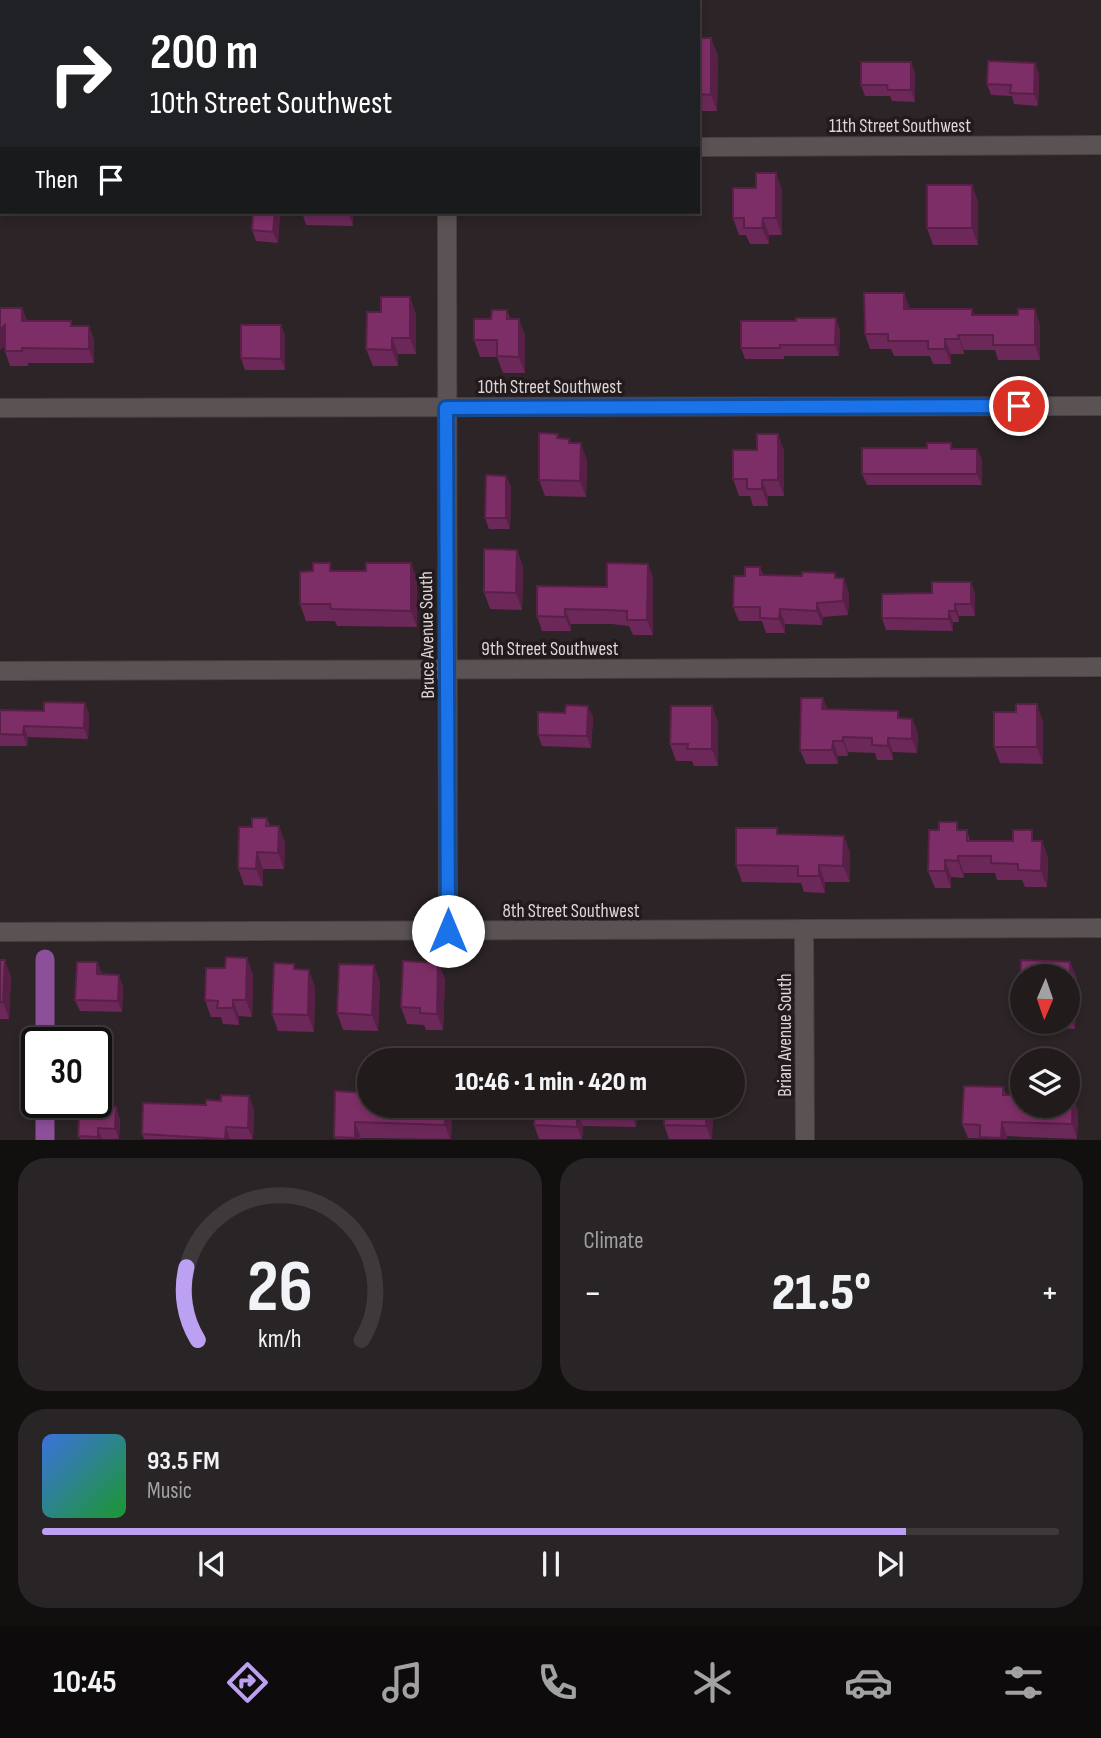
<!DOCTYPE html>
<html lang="en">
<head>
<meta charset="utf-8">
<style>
	body { margin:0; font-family:"Sofia Sans Condensed",sans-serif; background:#292425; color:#f1f3f6; height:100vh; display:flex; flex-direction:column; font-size:26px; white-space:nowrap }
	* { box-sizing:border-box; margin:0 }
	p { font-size:23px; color:#a2a1a3 }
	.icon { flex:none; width:38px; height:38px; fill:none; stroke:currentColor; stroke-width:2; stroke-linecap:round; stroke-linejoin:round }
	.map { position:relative; height:1140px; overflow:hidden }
	.drawer { display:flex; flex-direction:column; gap:18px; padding:18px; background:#120f0f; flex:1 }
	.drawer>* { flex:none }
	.hud { position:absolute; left:0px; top:0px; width:700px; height:214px; box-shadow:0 4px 10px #0003,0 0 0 2px #3e393b; background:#202124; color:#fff; overflow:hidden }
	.needle { width:46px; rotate:182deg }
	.controls { position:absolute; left:1010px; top:964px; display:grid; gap:14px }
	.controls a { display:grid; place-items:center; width:70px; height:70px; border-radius:50%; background:#211b1c; box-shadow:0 4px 10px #0003,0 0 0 2px #3e393b; font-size:35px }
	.speed { position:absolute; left:21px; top:1027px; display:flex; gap:14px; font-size:35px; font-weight:700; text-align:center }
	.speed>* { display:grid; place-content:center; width:91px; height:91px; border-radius:50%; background:#211b1c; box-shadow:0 4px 10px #0003,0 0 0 2px #3e393b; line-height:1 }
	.speed .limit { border:4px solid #111; border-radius:10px; background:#fff; color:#111 }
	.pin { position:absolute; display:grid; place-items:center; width:60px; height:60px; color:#fff; margin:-30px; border:4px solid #fff; border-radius:50%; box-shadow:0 2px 7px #0007 }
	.me { position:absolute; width:77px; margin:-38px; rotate:0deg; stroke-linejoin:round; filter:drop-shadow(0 0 5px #0008) }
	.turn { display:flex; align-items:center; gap:24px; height:147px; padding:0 35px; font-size:32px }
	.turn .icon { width:91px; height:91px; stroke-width:2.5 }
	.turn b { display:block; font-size:49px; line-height:60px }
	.then { display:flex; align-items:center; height:66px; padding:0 35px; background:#0003; gap:14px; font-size:26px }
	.big { font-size:52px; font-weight:800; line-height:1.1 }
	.drawer .card { flex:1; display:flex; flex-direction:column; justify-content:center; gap:10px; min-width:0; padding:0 24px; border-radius:28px; background:#292425 }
	.drawer .dial { align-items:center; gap:0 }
	.dial svg { height:182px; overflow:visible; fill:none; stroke:#3e393b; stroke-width:7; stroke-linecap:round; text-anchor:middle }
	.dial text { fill:#f1f3f6; stroke:none }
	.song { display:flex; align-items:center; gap:21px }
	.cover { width:84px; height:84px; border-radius:10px; background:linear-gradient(135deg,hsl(220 70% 55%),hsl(130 70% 35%)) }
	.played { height:7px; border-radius:4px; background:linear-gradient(90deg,#bca0f2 85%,#3e393b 85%) }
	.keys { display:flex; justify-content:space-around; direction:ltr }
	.heat { display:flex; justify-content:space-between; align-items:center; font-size:38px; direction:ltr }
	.drawer .tiles { flex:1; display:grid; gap:18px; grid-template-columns:1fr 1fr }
	.card:last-child { grid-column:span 2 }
	.trip { position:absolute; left:357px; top:1048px; width:388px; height:70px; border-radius:35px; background:#211b1c; box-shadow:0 4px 10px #0003,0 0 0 2px #3e393b; font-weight:800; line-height:70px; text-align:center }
	.tabs { display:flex; height:112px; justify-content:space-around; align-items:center; background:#0d0b0b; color:#a2a1a3 }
	.tabs .icon { width:49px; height:49px }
	.tabs .selected { color:#bca0f2 }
	.tabs b { font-size:32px; color:#f1f3f6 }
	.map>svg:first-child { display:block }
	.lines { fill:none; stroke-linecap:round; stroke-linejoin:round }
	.canal { stroke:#8c509a; stroke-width:19 }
	.minor-casing { stroke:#484143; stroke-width:20 }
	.minor { stroke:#5b5254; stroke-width:18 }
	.wall { fill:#6c2858 }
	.shaded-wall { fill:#582047 }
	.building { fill:#7e2e66; stroke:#582047; stroke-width:2 }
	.route-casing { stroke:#114b97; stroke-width:18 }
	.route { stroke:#1a73e8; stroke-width:12 }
	.labels { text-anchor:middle; stroke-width:7; stroke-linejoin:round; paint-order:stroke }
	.street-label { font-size:19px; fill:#dcd6d7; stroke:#221a1c }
</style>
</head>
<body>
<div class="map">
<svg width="1101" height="1140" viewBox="0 0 1101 1140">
	<rect width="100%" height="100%" fill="#2c2426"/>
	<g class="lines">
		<!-- canal -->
		<g class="canal">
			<path d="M45 1043V959"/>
			<path d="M45 1140V1102"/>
		</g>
		<defs>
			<g id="minor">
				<path d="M446 0V2"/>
				<path d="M698 147 1101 145"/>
				<path d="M0 148H2"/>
				<path d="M447 212 448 931"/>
				<path d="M0 408 1101 406"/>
				<path d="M0 671 1101 667"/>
				<path d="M804 930 805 1140"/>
				<path d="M0 932 1101 928"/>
			</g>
		</defs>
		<!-- minor casing -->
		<use href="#minor" class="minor-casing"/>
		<!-- minor -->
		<use href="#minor" class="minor"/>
	</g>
	<!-- wall -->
	<g class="wall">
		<path d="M698 38 718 55 717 111H698Z"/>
		<path d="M911 62 915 74V102L892 101 890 96H865L861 85Z"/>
		<path d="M1035 63 1039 74 1038 106 1014 104 1012 96 991 95 987 84Z"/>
		<path d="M972 185 978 202V245H933L927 228Z"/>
		<path d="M782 190V235H769V244H750L746 235H739L733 218Z"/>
		<path d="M253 212H280L278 243 256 241 252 230Z"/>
		<path d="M302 212H353V226L306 225Z"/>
		<path d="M0 308H22L27 321 72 326H89L94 340V363H28V366H10L5 351V345L0 350Z"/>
		<path d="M910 309H972L974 315 1040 325V360H998L995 350H964V354H951V364H933L930 356H894L891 349H870L865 334Z"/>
		<path d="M507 310 510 319H519L525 336V373H503L497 357H480L474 340 491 319Z"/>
		<path d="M381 312 416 314V354H398V366H373L366 349Z"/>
		<path d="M281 325 285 337V370H245L241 358Z"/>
		<path d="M840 329 839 356H784V359H745L741 348Z"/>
		<path d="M569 439 570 443 587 460 586 497 545 496 539 480Z"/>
		<path d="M951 443 953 449H977L982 460V485H867L862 474 927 448Z"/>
		<path d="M784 450V496H768V506H753L750 496H739L733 479Z"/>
		<path d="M506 476 511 487 510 529H489L485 518Z"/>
		<path d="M517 550 523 567 522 610 490 609 484 592Z"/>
		<path d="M411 563 417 580V627L337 626 335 621H306L300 604 333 571H366Z"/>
		<path d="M648 564 653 578V635H633L629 626 612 624H571V631H542L537 616 607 587Z"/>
		<path d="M760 567 763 575 802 576 835 573 837 578 849 593 848 615 823 617 822 625 785 624V633H766L762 621H739L733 607 745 576Z"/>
		<path d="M971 582 975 593V616H959V622H953V631L886 630 882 618 932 593Z"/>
		<path d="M823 698 827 709 912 719 918 733 917 753 893 752V760H877L875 753 848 752V756H838V764H806L800 750Z"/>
		<path d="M85 703 89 715 88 739 28 737 27 746H0V710L44 711Z"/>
		<path d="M712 706 718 723V766H694L692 761H676L670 744Z"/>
		<path d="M565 713 593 717 591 748 542 746 538 735Z"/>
		<path d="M1043 721V764L1000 763 994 747Z"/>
		<path d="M267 818 270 826H279L285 843 284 869H263V886L244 885 238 868 252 827Z"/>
		<path d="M960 830H967L970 841H1036L1048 857 1047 887H1025L1022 880H997L995 873H964V878L951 877V888H935L928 871Z"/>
		<path d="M779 834 850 852V882H825V893L804 892 801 883 742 882 736 865Z"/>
		<path d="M247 958 253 975 252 1017 239 1016V1025L223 1024 221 1017H211L205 1000 225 968Z"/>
		<path d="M0 960 11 977 9 1019H0Z"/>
		<path d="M1021 960 1070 962 1077 979 1075 1029 1042 1028 1040 1022H1068V976H1022V1001L1020 996Z"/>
		<path d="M97 962 102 975 123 986 122 1012 80 1011 75 1000Z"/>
		<path d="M438 963 445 979 443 1030H426L424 1025 407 1024 401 1007Z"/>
		<path d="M296 969 315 987 314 1032 278 1031 272 1014Z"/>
		<path d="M380 982 378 1031 343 1030 337 1013Z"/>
		<path d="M1003 1087 1006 1095 1073 1097 1078 1112 1077 1139 1007 1136V1139L968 1138 962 1124Z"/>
		<path d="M335 1091 452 1106 451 1139 361 1138V1139H335Z"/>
		<path d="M107 1092 111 1103V1107L120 1119 119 1139H80L78 1136Z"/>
		<path d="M249 1096 254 1110 253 1139H144L142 1134 206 1105Z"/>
		<path d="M535 1106H637L636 1127 583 1126 582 1139H539L534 1125Z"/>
		<path d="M664 1106H713L712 1139H669L664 1125Z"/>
	</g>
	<!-- shaded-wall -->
	<g class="shaded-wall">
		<path d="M698 2 699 5V19L698 16Z"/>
		<path d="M711 38 718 55 717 111 711 95Z"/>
		<path d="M911 62 915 74V102L911 90Z"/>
		<path d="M1035 63 1039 74 1038 106 1034 94Z"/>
		<path d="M776 173 782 190V235L776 218Z"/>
		<path d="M972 185 978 202V245L972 228Z"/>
		<path d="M275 212H280L278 243 273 232Z"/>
		<path d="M349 212H353V226L349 215Z"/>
		<path d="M763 218 769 235V244L762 228Z"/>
		<path d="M904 293 910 308 904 309Z"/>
		<path d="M410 297 416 314V354L410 338Z"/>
		<path d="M22 308 28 322 22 321Z"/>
		<path d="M1035 309 1040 325V360L1035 345Z"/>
		<path d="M836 318 840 329 839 356 835 345Z"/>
		<path d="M519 319 525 336V373L519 357Z"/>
		<path d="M5 325 10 339 0 350V330Z"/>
		<path d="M281 325 285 337V370L281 359Z"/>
		<path d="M89 326 94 340V363L89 349Z"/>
		<path d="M958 335 964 350V354L959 339Z"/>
		<path d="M392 338 398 354V366L392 350Z"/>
		<path d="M945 339 951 354V364L945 349Z"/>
		<path d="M778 434 784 450V496L778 480Z"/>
		<path d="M581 443 587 460 586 497 580 481Z"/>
		<path d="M977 449 982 460V485L977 474Z"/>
		<path d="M506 476 511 487 510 529 506 518Z"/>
		<path d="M762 480 768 496V506L762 489Z"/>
		<path d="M517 550 523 567 522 610 516 593Z"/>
		<path d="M411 563 417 580V627L411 611Z"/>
		<path d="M648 564 653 578V635L647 620Z"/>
		<path d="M844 578 849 593 848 615 843 601Z"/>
		<path d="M971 582 975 593V616L971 604Z"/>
		<path d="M817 603 823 617 822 625 817 611Z"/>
		<path d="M955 604 959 616V622L955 611Z"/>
		<path d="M565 609 571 624V631L565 617Z"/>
		<path d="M780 609 785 624V633L779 619Z"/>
		<path d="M949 611 953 622V631L949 619Z"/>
		<path d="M823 698 828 713 822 709Z"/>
		<path d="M85 703 89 715 88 739 84 728Z"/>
		<path d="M1037 704 1043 721V764L1037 747Z"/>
		<path d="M588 706 593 717 591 748 587 736Z"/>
		<path d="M712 706 718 723V766L712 749Z"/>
		<path d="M912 719 918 733 917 753 912 739Z"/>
		<path d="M24 726 28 737 27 746 23 735Z"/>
		<path d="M843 737 848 752V756L843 741Z"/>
		<path d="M888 738 893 752V760L888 746Z"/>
		<path d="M833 741 838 756V764L832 750Z"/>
		<path d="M279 826 285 843 284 869 278 853Z"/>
		<path d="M844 836 850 852V882L843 866Z"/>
		<path d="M1042 841 1048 857 1047 887 1041 871Z"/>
		<path d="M257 852 263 869V886L256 869Z"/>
		<path d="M958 856 964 873V878L958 861Z"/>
		<path d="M945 860 951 877V888L945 871Z"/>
		<path d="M819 865 825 882V893L819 876Z"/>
		<path d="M247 958 253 975 252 1017 246 1000Z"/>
		<path d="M5 960 11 977 9 1019 3 1002Z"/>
		<path d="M97 962 102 973 101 986 97 974Z"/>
		<path d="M1070 962 1077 979 1075 1029 1069 1013Z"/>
		<path d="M438 963 445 979 443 1030 437 1014Z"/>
		<path d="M374 965 380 982 378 1031 372 1015Z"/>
		<path d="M309 970 315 987 314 1032 308 1015Z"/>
		<path d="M119 975 123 986 122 1012 118 1001Z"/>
		<path d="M233 1000 239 1016V1025L233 1008Z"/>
		<path d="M107 1092 111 1103V1118L106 1107Z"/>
		<path d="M249 1096 254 1110 253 1139 248 1128Z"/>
		<path d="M1073 1097 1078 1112 1077 1139 1072 1124Z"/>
		<path d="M445 1106H452L451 1139H450L445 1125Z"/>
		<path d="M631 1106H637L636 1127 631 1113Z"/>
		<path d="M706 1106H713V1107L712 1139H711L706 1126Z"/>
		<path d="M116 1107 120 1119 119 1139 115 1129Z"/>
		<path d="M577 1111 583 1126 582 1139 577 1127Z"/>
		<path d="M355 1122 361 1138V1139H355Z"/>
		<path d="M1002 1122 1007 1136V1139H1002L1001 1138Z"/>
		<path d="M226 1127 230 1139H226Z"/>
		<path d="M98 1128 102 1139H99L98 1137Z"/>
	</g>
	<!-- building -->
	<g class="building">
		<rect x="664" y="0" width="31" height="2"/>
		<path d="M698 38H711V95L698 94Z"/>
		<path d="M988 61 1035 63 1034 94 1010 93 1011 85 987 84Z"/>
		<path d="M861 62H911V90H888L887 85H861Z"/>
		<path d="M756 173H776V218H763L762 228H744V218H733V188H756Z"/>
		<rect x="927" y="185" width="45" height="43"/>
		<path d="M253 212H275L273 232 252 230Z"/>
		<path d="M302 212H349V215L302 214Z"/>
		<path d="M864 293H904V309H972V315H1018V309H1035V345H993V335H958L959 339H945V349H928V341H888V334H865Z"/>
		<path d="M381 297H410V338H392V350L366 349 367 312H381Z"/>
		<path d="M0 308H22V321H71V326H89V349L22 348V351H5V325L0 330Z"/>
		<path d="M492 310H507V319H519V357L497 356V340H474V319H491Z"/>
		<path d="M796 318H836L835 345H780V348H741V321H796Z"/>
		<path d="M241 325H281V359L241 358Z"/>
		<path d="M539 433 558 434 557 438 569 439V443H581L580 481 539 480Z"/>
		<path d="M757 434H778V480H762V489H747V479H733V450H757Z"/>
		<path d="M927 443H951V449H977V474H862V448H927Z"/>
		<path d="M486 475 506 476V518H485Z"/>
		<path d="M484 549 517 550 516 593 484 592Z"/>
		<path d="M313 563H330V571H366V563H411V611L331 609 330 604H300V572L313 571Z"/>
		<path d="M607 563 648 564 647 620H627V611L607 610 565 609V617L537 616V586L607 587Z"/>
		<path d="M745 567H760V575L802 576V572L835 573V578H844L843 601 817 603V611L780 609 779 619 760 618V607H733L734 576H745Z"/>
		<path d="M932 582H971V604H955V611H949V619L882 618V594L932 593Z"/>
		<path d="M801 698H823L822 709 898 711V718L912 719V739L888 738V746L872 745V738L843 737V741H833L832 750H800Z"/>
		<path d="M44 702 85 703 84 728 24 726 23 735 0 734V710L44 711Z"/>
		<path d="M1016 704H1037V747H994V712H1016Z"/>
		<path d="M566 705 588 706 587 736 538 735V712L565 713Z"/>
		<path d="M671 706H712V749H687L688 744H670Z"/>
		<path d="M252 818H267L266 826H279L278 853 257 852 256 869 238 868 239 827H252Z"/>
		<path d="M939 822H957V830H967V841H1013V830H1032V841H1042L1041 871 1018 870V864L991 863V856H958V861L945 860V871H928L929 830H939Z"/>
		<path d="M736 828H777V834L844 836 843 866 819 865V876H798V866L736 865Z"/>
		<path d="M226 957 247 958 246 1000H233V1008H217L218 1001 205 1000 206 968H225Z"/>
		<path d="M0 960H5L3 1002H0Z"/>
		<path d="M1021 960 1070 962 1069 1013H1068V976H1022V996H1020Z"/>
		<path d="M403 961 438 963 437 1014 420 1013V1008L401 1007Z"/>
		<path d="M77 962H97V974L119 975 118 1001 75 1000Z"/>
		<path d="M274 963 294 964V969L309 970 308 1015 272 1014Z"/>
		<path d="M339 964 374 965 372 1015 337 1013Z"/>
		<path d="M964 1086 1003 1087V1095H1022V1106H1068V1097H1073L1072 1124 1002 1122 1001 1138 980 1137V1125L962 1124Z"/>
		<path d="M335 1091 369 1093V1106H445V1125L355 1122V1138L334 1137Z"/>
		<path d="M96 1092H107L106 1107H116L115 1129 98 1128V1137L78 1136 80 1102H96Z"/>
		<path d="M221 1095 249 1096 248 1128 226 1127 225 1139 142 1134 143 1103 206 1105V1100L221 1101Z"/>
		<path d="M535 1106H631V1113L577 1111V1127L534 1125Z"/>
		<path d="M664 1106H706V1126L664 1125Z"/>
	</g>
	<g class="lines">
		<defs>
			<path id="route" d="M448 931 446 408 1019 406"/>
		</defs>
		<!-- route casing -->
		<use href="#route" class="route-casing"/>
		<!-- route -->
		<use href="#route" class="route"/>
	</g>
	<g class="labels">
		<!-- street labels -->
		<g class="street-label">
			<text x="900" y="132">11th Street Southwest</text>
			<text x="550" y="393">10th Street Southwest</text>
			<text transform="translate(426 635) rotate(-91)" y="7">Bruce Avenue South</text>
			<text x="550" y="655">9th Street Southwest</text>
			<text x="571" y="917">8th Street Southwest</text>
			<text transform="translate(784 1035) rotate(-90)" y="7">Brian Avenue South</text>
		</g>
	</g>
</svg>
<div class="controls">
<a><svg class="needle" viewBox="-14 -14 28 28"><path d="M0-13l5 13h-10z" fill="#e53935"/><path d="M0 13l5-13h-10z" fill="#a2a1a3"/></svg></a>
<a><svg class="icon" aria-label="layers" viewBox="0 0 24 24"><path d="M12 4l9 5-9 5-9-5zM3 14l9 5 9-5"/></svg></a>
</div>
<div class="speed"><div class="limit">30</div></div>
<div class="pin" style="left:1019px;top:406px;background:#d93025"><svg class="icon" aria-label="arrive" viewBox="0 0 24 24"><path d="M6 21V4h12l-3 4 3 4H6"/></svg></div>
<svg class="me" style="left:448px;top:931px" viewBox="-20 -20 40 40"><circle r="19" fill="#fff"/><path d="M0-13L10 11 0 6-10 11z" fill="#1a73e8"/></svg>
<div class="trip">10:46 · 1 min · 420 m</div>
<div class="hud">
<div class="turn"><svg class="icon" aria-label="right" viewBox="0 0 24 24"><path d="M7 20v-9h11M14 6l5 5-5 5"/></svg><div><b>200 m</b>10th Street Southwest</div></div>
<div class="then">Then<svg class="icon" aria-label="arrive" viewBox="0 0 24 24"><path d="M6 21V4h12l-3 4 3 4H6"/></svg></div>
</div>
</div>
<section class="drawer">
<div class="tiles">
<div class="card dial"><svg viewBox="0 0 100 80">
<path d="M14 69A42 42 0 1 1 86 69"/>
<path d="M14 69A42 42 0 0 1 9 37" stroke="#bca0f2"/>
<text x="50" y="56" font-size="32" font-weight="700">26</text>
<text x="50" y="72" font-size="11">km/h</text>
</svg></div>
<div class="card"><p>Climate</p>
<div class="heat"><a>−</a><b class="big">21.5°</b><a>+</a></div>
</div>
<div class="card">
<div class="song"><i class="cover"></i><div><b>93.5 FM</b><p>Music</p></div></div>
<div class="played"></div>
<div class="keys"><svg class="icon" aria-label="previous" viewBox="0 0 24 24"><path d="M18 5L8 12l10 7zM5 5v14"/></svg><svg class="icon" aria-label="pause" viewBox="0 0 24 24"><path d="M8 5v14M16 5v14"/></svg><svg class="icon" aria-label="next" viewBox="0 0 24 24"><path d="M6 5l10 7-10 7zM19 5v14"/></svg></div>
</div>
</div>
</section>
<nav class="tabs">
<b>10:45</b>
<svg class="icon selected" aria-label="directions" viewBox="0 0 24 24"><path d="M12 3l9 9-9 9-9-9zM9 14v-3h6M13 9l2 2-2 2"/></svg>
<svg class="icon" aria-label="music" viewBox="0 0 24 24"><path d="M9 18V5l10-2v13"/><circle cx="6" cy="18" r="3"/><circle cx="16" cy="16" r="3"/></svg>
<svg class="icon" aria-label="phone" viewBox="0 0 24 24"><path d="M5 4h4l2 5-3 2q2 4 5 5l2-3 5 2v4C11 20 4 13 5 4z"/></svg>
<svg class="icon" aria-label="climate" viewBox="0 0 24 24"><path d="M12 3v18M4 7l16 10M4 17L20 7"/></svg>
<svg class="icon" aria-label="car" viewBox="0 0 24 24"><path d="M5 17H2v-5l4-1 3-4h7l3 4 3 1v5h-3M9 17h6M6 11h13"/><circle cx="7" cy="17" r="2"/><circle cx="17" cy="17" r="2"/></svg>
<svg class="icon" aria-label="filters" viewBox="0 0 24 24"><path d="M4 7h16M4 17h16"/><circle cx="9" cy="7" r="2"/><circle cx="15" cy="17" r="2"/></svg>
</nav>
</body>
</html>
